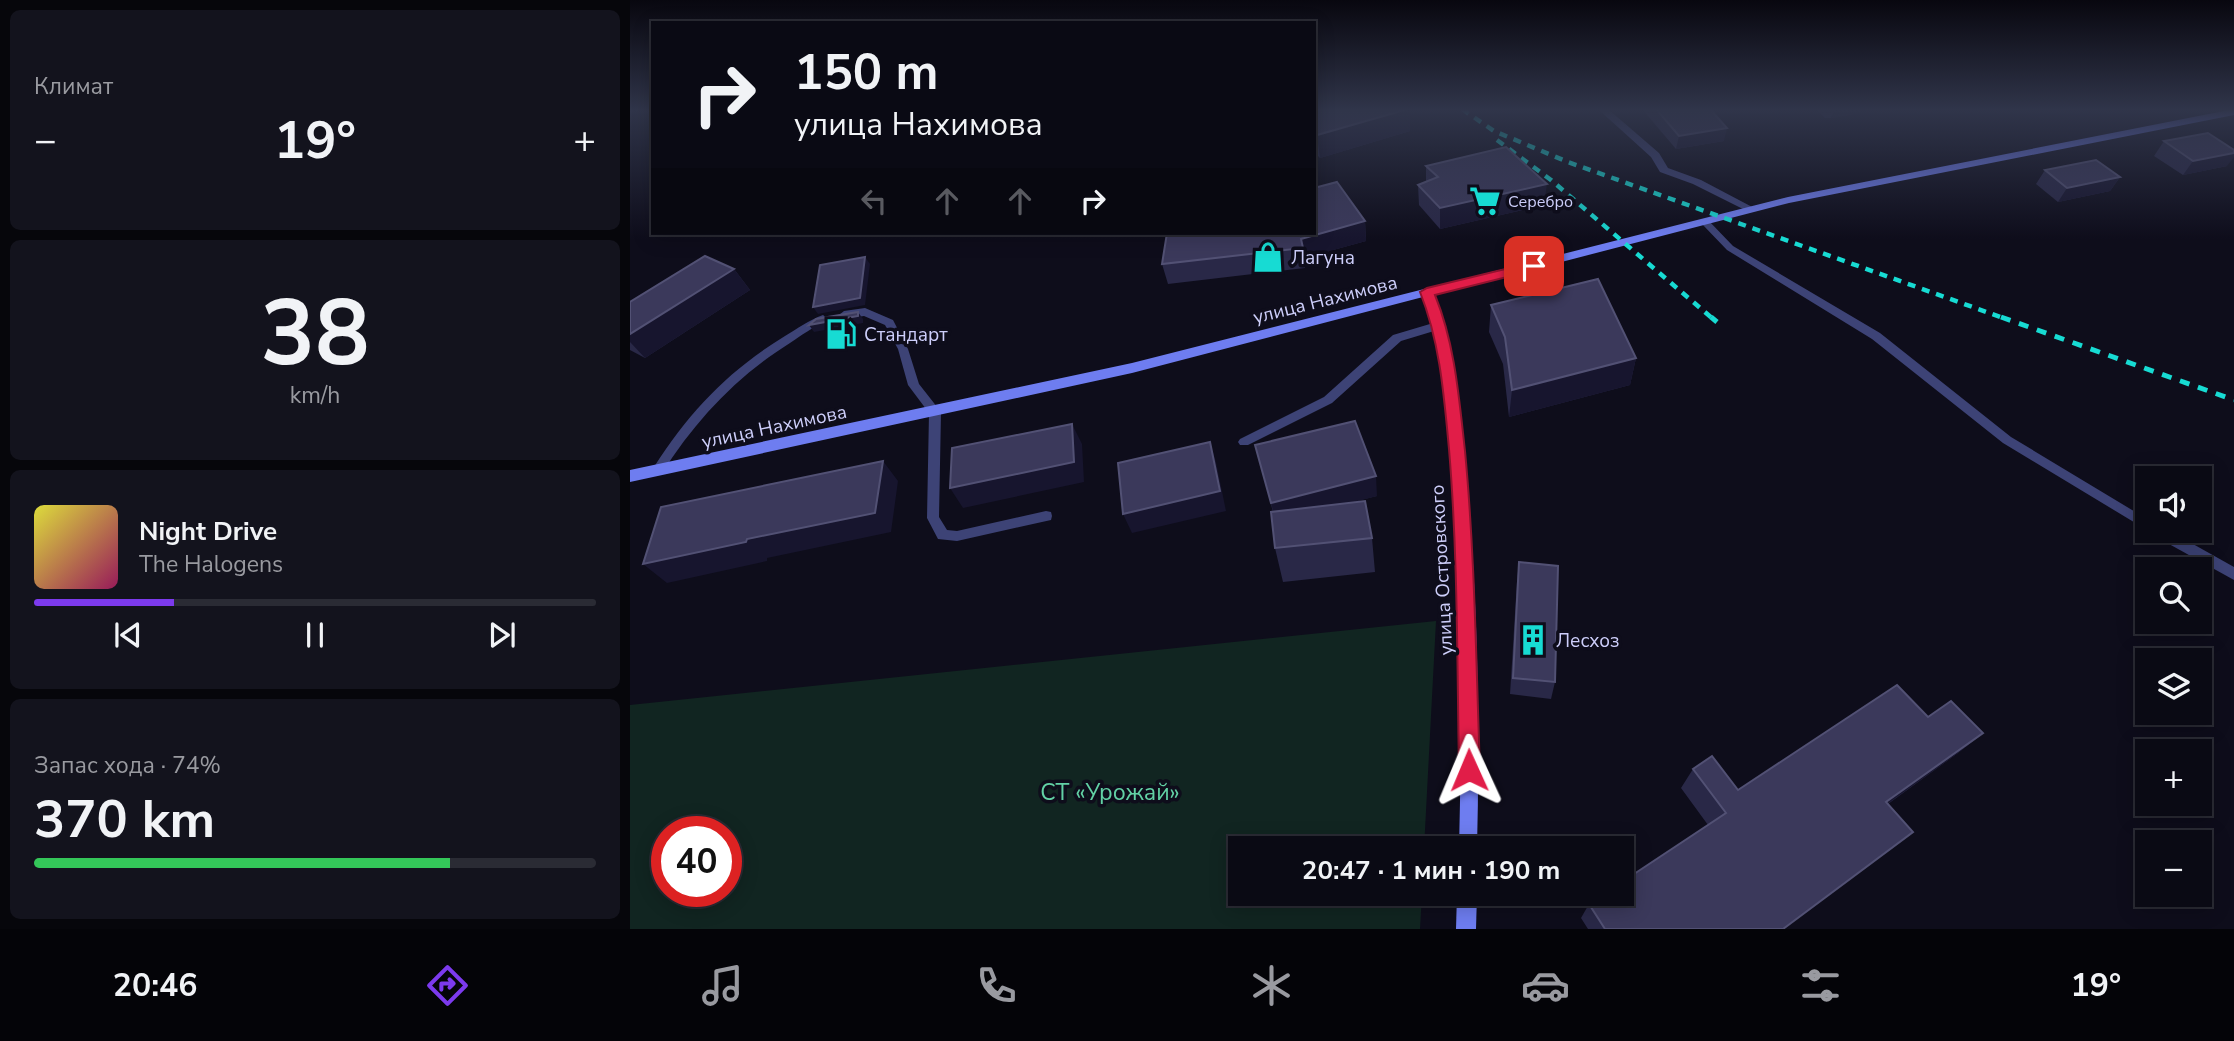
<!DOCTYPE html>
<html lang="ru">
<head>
<meta charset="utf-8">
<style>
	body { margin:0; font-family:"Nunito Sans",sans-serif; background:#13131d; color:#f1f3f6; height:100vh; display:flex; flex-direction:column; font-size:26px; white-space:nowrap }
	* { box-sizing:border-box; margin:0 }
	p { font-size:23px; color:#999aa0 }
	.icon { flex:none; width:38px; height:38px; fill:none; stroke:currentColor; stroke-width:2; stroke-linecap:round; stroke-linejoin:round }
	.map { position:relative; flex:1; overflow:hidden }
	.panel { display:flex; flex-direction:column; gap:10px; padding:10px; background:#06060b; width:630px }
	.panel>* { flex:none }
	.hud { position:absolute; left:21px; top:21px; width:665px; height:214px; border-radius:0px; box-shadow:0 4px 18px #0003,0 0 0 2px #2a2b34; background:#0a0a14; color:#f1f3f6; overflow:hidden }
	.tools { position:absolute; left:1505px; top:466px; display:grid; gap:14px }
	.tools a { display:grid; place-items:center; width:77px; height:77px; border-radius:0px; background:#0a0a14; box-shadow:0 4px 18px #0003,0 0 0 2px #2a2b34; font-size:35px }
	.speed { position:absolute; left:21px; top:816px; display:flex; gap:14px; font-size:35px; font-weight:700; text-align:center }
	.speed>* { display:grid; place-content:center; width:91px; height:91px; border-radius:50%; background:#0a0a14; box-shadow:0 4px 18px #0003,0 0 0 2px #2a2b34; line-height:1 }
	.speed .limit { border:10px solid #d22; background:#fff; color:#111 }
	.pin { position:absolute; display:grid; place-items:center; width:60px; height:60px; color:#fff; margin:-30px; border-radius:14px; box-shadow:0 4px 10px #0006 }
	.me { position:absolute; width:77px; margin:-38px; rotate:359deg; stroke-linejoin:round; filter:drop-shadow(0 0 5px #0008) }
	.turn { display:flex; align-items:center; gap:24px; height:147px; padding:0 28px; font-size:32px }
	.turn .icon { width:91px; height:91px; stroke-width:2.5 }
	.turn b { display:block; font-size:49px; line-height:60px }
	.lanes { display:flex; align-items:center; height:66px; padding:0 28px; background:#0003; justify-content:center; gap:35px; direction:ltr }
	.lanes .off { opacity:.35 }
	.big { font-size:52px; font-weight:700; line-height:1.1 }
	.panel .card { flex:1; display:flex; flex-direction:column; justify-content:center; gap:10px; min-width:0; padding:0 24px; border-radius:10px; background:#13131d }
	.panel .dial { align-items:center; gap:0 }
	.dial b { font-size:91px; line-height:1 }
	.song { display:flex; align-items:center; gap:21px }
	.cover { width:84px; height:84px; border-radius:10px; background:linear-gradient(135deg,hsl(60 70% 55%),hsl(330 70% 35%)) }
	.played { height:7px; border-radius:4px; background:linear-gradient(90deg,#7c3aed 25%,#2a2b34 25%) }
	.keys { display:flex; justify-content:space-around; direction:ltr }
	.heat { display:flex; justify-content:space-between; align-items:center; font-size:38px; direction:ltr }
	.charge { height:10px; border-radius:5px; background:linear-gradient(90deg,#34c759 74%,#2a2b34 0) }
	.trip { position:absolute; left:598px; top:836px; width:406px; height:70px; border-radius:0px; background:#0a0a14; box-shadow:0 4px 18px #0003,0 0 0 2px #2a2b34; font-weight:700; line-height:70px; text-align:center }
	.tab-bar { display:flex; height:112px; justify-content:space-around; align-items:center; background:#040408; color:#999aa0 }
	.tab-bar .icon { width:49px; height:49px }
	.tab-bar .current { color:#7c3aed }
	.tab-bar b { font-size:32px; color:#f1f3f6 }
	main { display:flex; flex:1; min-height:0 }
	.map>svg:first-child { display:block }
	.green { fill:#112521; fill-rule:evenodd }
	.lines { fill:none; stroke-linecap:round; stroke-linejoin:round }
	.lane { fill:#3d4376; fill-rule:evenodd }
	.street { fill:#3d4376; fill-rule:evenodd }
	.secondary { fill:#6e7df0; fill-rule:evenodd }
	.rail-far1 { stroke:#17dbd3; stroke-width:4.5; stroke-dasharray:8 7; stroke-linecap:butt }
	.rail { stroke:#17dbd3; stroke-width:5; stroke-dasharray:10 9; stroke-linecap:butt }
	.wall { fill:#292847 }
	.shaded-wall { fill:#17152e }
	.building { fill:#3b395b; stroke:#525174; stroke-width:2 }
	.route { fill:#e11d48; stroke:#92132f; stroke-width:2 }
	.labels { text-anchor:middle; stroke-width:7; stroke-linejoin:round; paint-order:stroke }
	.far-poi-label { font-size:16px; fill:#cdcefa; stroke:#0e0d1b; text-anchor:start }
	.poi-label { font-size:19px; fill:#cdcefa; stroke:#0e0d1b; text-anchor:start }
	.street-label { font-size:19px; fill:#cdcefa; stroke:#0e0d1b }
	.near-park-label { font-size:23px; fill:#62d1a5; stroke:#0e0d1b }
</style>
</head>
<body>
<main>
<section class="panel">
<div class="card"><p>Климат</p>
<div class="heat"><a>−</a><b class="big">19°</b><a>+</a></div>
</div>
<div class="card dial"><b>38</b><p>km/h</p></div>
<div class="card">
<div class="song"><i class="cover"></i><div><b>Night Drive</b><p>The Halogens</p></div></div>
<div class="played"></div>
<div class="keys"><svg class="icon" aria-label="previous" viewBox="0 0 24 24"><path d="M18 5L8 12l10 7zM5 5v14"/></svg><svg class="icon" aria-label="pause" viewBox="0 0 24 24"><path d="M8 5v14M16 5v14"/></svg><svg class="icon" aria-label="next" viewBox="0 0 24 24"><path d="M6 5l10 7-10 7zM19 5v14"/></svg></div>
</div>
<div class="card"><p>Запас хода · 74%</p><b class="big">370 km</b><div class="charge"></div></div>
</section>
<div class="map">
<svg width="1604" height="929" viewBox="0 0 1604 929">
	<rect width="100%" height="100%" fill="#0e0d1b"/>
	<!-- green -->
	<path class="green" d="M806 621 794 849H611V894H792L790 929H0V705ZM37 831H96V891H37Z"/>
	<g class="lines">
		<!-- lane -->
		<g class="lane">
			<path d="M1075 219 1078 220 1103 246 1250 333 1381 437 1517 519V530L1373 443 1242 339 1097 250 1072 224V220Z"/>
			<path d="M235 308 263 320 278 349 289 384 311 412 309 517 317 530 327 531 416 511 421 512 422 516 421 520 327 541 308 539 297 518 299 413 278 385 268 349 255 325 234 316 214 319 209 315 214 311Z"/>
			<path d="M193 315 198 319 197 322C183 326 171 336 160 343 106 377 66 420 32 473H24L22 470 24 467C60 411 98 371 155 336 167 329 179 320 193 315Z"/>
			<path d="M810 321 814 322 815 325 814 328 771 341 702 403 618 445H610L608 442 610 439 694 397 763 335Z"/>
			<path d="M1520 530H1538L1604 567V580L1521 534Z"/>
		</g>
		<!-- street -->
		<path class="street" d="M968 109H978L1029 153 1038 168 1071 180 1126 209 1121 212 1117 211 1063 184 1030 172 1021 157Z"/>
		<!-- secondary -->
		<g class="secondary">
			<path d="M1604 109V115L1159 203 804 295C826 355 831 419 837 482 848 604 850 726 847 849H829C832 726 832 604 822 481 817 419 814 357 793 297L502 373 0 482V470L502 363 1158 197Z"/>
			<path d="M827 894H847L846 929H826Z"/>
		</g>
		<!-- rail-far1 -->
		<g class="rail-far1">
			<path d="M832 109 864 131 938 162 1376 319"/>
			<path d="M867 140 921 180 1083 319"/>
		</g>
		<!-- rail -->
		<g class="rail">
			<path d="M1081 317 1087 322"/>
			<path d="M1371 317 1604 400"/>
		</g>
	</g>
	<!-- wall -->
	<g class="wall">
		<path d="M684 109H780V131L690 158 684 152Z"/>
		<path d="M1012 109H1059L1094 141 1046 149Z"/>
		<path d="M1186 109H1231L1230 113 1201 118H1195Z"/>
		<path d="M1534 141 1597 166 1553 175 1524 156Z"/>
		<path d="M796 166 914 205 810 229 789 205 788 185 796 182Z"/>
		<path d="M1415 170 1490 177 1480 191 1428 202 1406 184Z"/>
		<path d="M735 221 736 241 674 258 675 268 538 284 532 264Z"/>
		<path d="M104 269 120 290 15 358 0 350V302Z"/>
		<path d="M861 305 1006 358 1000 385 879 417 873 364 859 332Z"/>
		<path d="M625 445 747 496 718 503 742 538 745 572 653 582 645 548 643 512Z"/>
		<path d="M889 562 925 682 921 699 880 694 887 581Z"/>
		<path d="M1298 717 1353 733 1328 753 1258 804 1153 929H958L951 918 959 904 1078 825 1051 788 1063 769 1108 790Z"/>
	</g>
	<!-- shaded-wall -->
	<g class="shaded-wall">
		<path d="M0 109H15L0 113Z"/>
		<path d="M778 109H780V131L690 158 687 135Z"/>
		<path d="M1204 109H1231L1230 113 1201 118Z"/>
		<path d="M1097 128 1094 141 1046 149 1049 136Z"/>
		<path d="M1604 153V157L1597 166 1553 175 1563 161Z"/>
		<path d="M1490 177 1480 191 1428 202 1437 188Z"/>
		<path d="M917 184 914 205 810 229V208Z"/>
		<path d="M735 221 736 241 674 258 671 239Z"/>
		<path d="M235 257 240 264 235 305 188 314 183 307Z"/>
		<path d="M104 269 120 290 15 358 0 342V334Z"/>
		<path d="M228 312 233 319V323L184 332 179 325Z"/>
		<path d="M1006 358 1000 385 879 417 882 390Z"/>
		<path d="M442 424 452 444 454 482 333 508 320 488Z"/>
		<path d="M580 442 586 462 596 511 502 533 493 514Z"/>
		<path d="M253 461 268 481 261 532 137 558V561L37 583 13 564 117 539Z"/>
		<path d="M746 476 747 496 646 522 641 503Z"/>
		<path d="M1353 733 1328 753 1235 820 1256 802Z"/>
	</g>
	<!-- building -->
	<g class="building">
		<path d="M684 109H778L687 135 684 131Z"/>
		<path d="M1026 109H1080L1097 128 1049 136Z"/>
		<path d="M1578 133 1604 150V153L1563 161 1534 141Z"/>
		<path d="M876 147 917 184 810 208 788 185 808 177 796 166Z"/>
		<path d="M1466 160 1490 177 1437 188 1415 170Z"/>
		<path d="M707 182 735 221 671 239 673 248 532 264 537 233H684V188Z"/>
		<path d="M75 256 104 269 0 334V302Z"/>
		<path d="M235 257 230 298 183 307 190 265Z"/>
		<path d="M968 279 1006 358 882 390 875 337 861 305Z"/>
		<path d="M228 312V316L179 325 186 319Z"/>
		<path d="M725 421 746 476 641 503 625 445Z"/>
		<path d="M442 424 444 462 320 488 322 448Z"/>
		<path d="M580 442 590 491 493 514 488 463Z"/>
		<path d="M253 461 245 513 117 539 116 542 13 564 31 507Z"/>
		<path d="M735 501 742 538 645 548 641 512Z"/>
		<path d="M889 562 928 566 925 682 883 678Z"/>
		<path d="M1267 685 1298 717 1321 701 1353 733 1256 802 1283 832 1153 929H975L959 904 974 894H992V882L1096 813 1063 769 1082 756 1108 790Z"/>
	</g>
	<!-- sky -->
	<linearGradient id="sky" x2="0" y2="1"><stop stop-color="#08070f"/><stop offset="0.46" stop-color="#30354a"/><stop offset="1" stop-color="#30354a" stop-opacity="0"/></linearGradient>
	<rect width="1604" height="239" fill="url(#sky)"/>
	<!-- route -->
	<path class="route" d="M904 262 911 266 909 269 805 295C825 344 829 398 835 451 845 557 846 663 850 770L847 777 839 780 832 777 829 770C827 663 828 556 819 449 814 396 810 342 790 292L797 288Z"/>
	<!-- icons -->
	<defs>
		<symbol id="supermarket-bare" viewBox="-9 -9 18 18"><path d="M-6-5.5h2.5l.6 2H6L4.5 2H-2.5L-4.4-4H-6ZM-1.5 3.2a1.3 1.3 0 1 0 .1 0ZM3 3.2a1.3 1.3 0 1 0 .1 0Z" fill="#17dbd3" stroke="#0e0d1b" stroke-width="2.5" paint-order="stroke"/></symbol>
		<symbol id="shop-bare" viewBox="-9 -9 18 18"><path d="M-5-2.5h2.3a2.7 3.5 0 0 1 5.4 0H5L5.5 6h-11ZM-1.5-2.5h3a1.5 2.3 0 0 0-3 0Z" fill="#17dbd3" stroke="#0e0d1b" stroke-width="2.5" paint-order="stroke"/></symbol>
		<symbol id="fuel-bare" viewBox="-9 -9 18 18"><path d="M-5.5-6h7V0h2V4h1.3V-2.5L3-4.5l.8-.8L6-3V5H2.5V1h-1V6h-7ZM-4.2-4.7v3.2H.2V-4.7Z" fill="#17dbd3" stroke="#0e0d1b" stroke-width="2.5" paint-order="stroke"/></symbol>
		<symbol id="building-bare" viewBox="-9 -9 18 18"><path d="M-4-6H4V6H1V3H-1V6H-4ZM-2.5-4.3h1.7v1.8h-1.7ZM.8-4.3h1.7v1.8H.8ZM-2.5-1h1.7V.8h-1.7ZM.8-1h1.7V.8H.8Z" fill="#17dbd3" stroke="#0e0d1b" stroke-width="2.5" paint-order="stroke"/></symbol>
	</defs>
	<g fill-rule="evenodd">
		<use href="#supermarket-bare" x="833" y="179" width="44" height="44"/>
		<use href="#shop-bare" x="616" y="235" width="44" height="44"/>
		<use href="#fuel-bare" x="189" y="312" width="44" height="44"/>
		<use href="#building-bare" x="881" y="618" width="44" height="44"/>
	</g>
	<g class="labels">
		<!-- far-poi labels -->
		<g class="far-poi-label">
			<text x="878" y="207">Серебро</text>
		</g>
		<!-- poi labels -->
		<g class="poi-label">
			<text x="661" y="264">Лагуна</text>
			<text x="234" y="341">Стандарт</text>
			<text x="926" y="647">Лесхоз</text>
		</g>
		<!-- street labels -->
		<g class="street-label">
			<text transform="translate(695 299) rotate(-14)" y="7">улица Нахимова</text>
			<text transform="translate(144 426) rotate(-12)" y="7">улица Нахимова</text>
			<text transform="translate(811 570) rotate(-93)" y="7">улица Островского</text>
		</g>
		<!-- near-park labels -->
		<g class="near-park-label">
			<text x="480" y="800">СТ «Урожай»</text>
		</g>
	</g>
</svg>
<div class="tools">
<a><svg class="icon" aria-label="sound" viewBox="0 0 24 24"><path d="M4 9h4l5-4v14l-5-4H4zM17 9q2 3 0 6"/></svg></a>
<a><svg class="icon" aria-label="search" viewBox="0 0 24 24"><circle cx="10" cy="10" r="6"/><path d="M15 15l6 6"/></svg></a>
<a><svg class="icon" aria-label="layers" viewBox="0 0 24 24"><path d="M12 4l9 5-9 5-9-5zM3 14l9 5 9-5"/></svg></a>
<a>+</a>
<a>−</a>
</div>
<div class="speed"><div class="limit">40</div></div>
<div class="pin" style="left:904px;top:266px;background:#d93025"><svg class="icon" aria-label="arrive" viewBox="0 0 24 24"><path d="M6 21V4h12l-3 4 3 4H6"/></svg></div>
<svg class="me" style="left:839px;top:770px" viewBox="-20 -20 40 40"><path d="M0-17L14 15 0 8-14 15z" fill="#e11d48" stroke="#fff" stroke-width="4"/></svg>
<div class="trip">20:47 · 1 мин · 190 m</div>
<div class="hud">
<div class="turn"><svg class="icon" aria-label="right" viewBox="0 0 24 24"><path d="M7 20v-9h11M14 6l5 5-5 5"/></svg><div><b>150 m</b>улица Нахимова</div></div>
<div class="lanes"><svg class="icon off" aria-label="left" viewBox="0 0 24 24"><path d="M17 20v-9H6M10 6l-5 5 5 5"/></svg><svg class="icon off" aria-label="ahead" viewBox="0 0 24 24"><path d="M12 20V5M6 11l6-6 6 6"/></svg><svg class="icon off" aria-label="ahead" viewBox="0 0 24 24"><path d="M12 20V5M6 11l6-6 6 6"/></svg><svg class="icon" aria-label="right" viewBox="0 0 24 24"><path d="M7 20v-9h11M14 6l5 5-5 5"/></svg></div>
</div>
</div>
</main>
<nav class="tab-bar">
<b>20:46</b>
<svg class="icon current" aria-label="directions" viewBox="0 0 24 24"><path d="M12 3l9 9-9 9-9-9zM9 14v-3h6M13 9l2 2-2 2"/></svg>
<svg class="icon" aria-label="music" viewBox="0 0 24 24"><path d="M9 18V5l10-2v13"/><circle cx="6" cy="18" r="3"/><circle cx="16" cy="16" r="3"/></svg>
<svg class="icon" aria-label="phone" viewBox="0 0 24 24"><path d="M5 4h4l2 5-3 2q2 4 5 5l2-3 5 2v4C11 20 4 13 5 4z"/></svg>
<svg class="icon" aria-label="climate" viewBox="0 0 24 24"><path d="M12 3v18M4 7l16 10M4 17L20 7"/></svg>
<svg class="icon" aria-label="car" viewBox="0 0 24 24"><path d="M5 17H2v-5l4-1 3-4h7l3 4 3 1v5h-3M9 17h6M6 11h13"/><circle cx="7" cy="17" r="2"/><circle cx="17" cy="17" r="2"/></svg>
<svg class="icon" aria-label="filters" viewBox="0 0 24 24"><path d="M4 7h16M4 17h16"/><circle cx="9" cy="7" r="2"/><circle cx="15" cy="17" r="2"/></svg>
<b>19°</b>
</nav>
</body>
</html>
